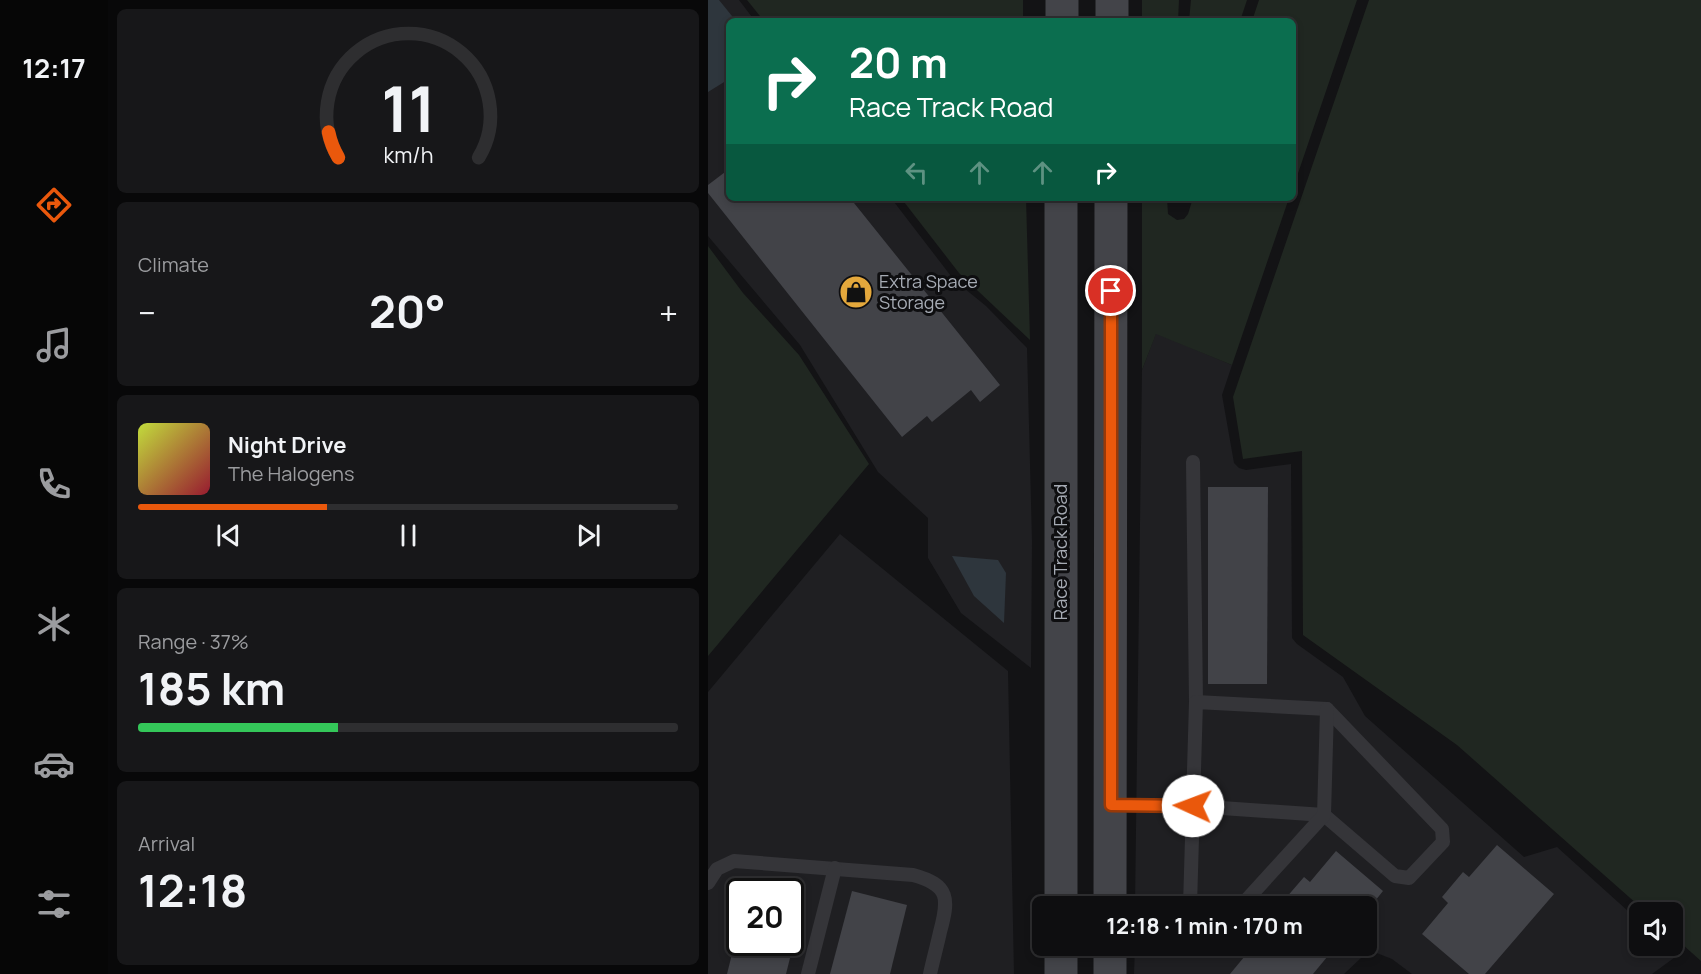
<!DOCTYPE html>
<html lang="en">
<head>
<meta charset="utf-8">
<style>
	body { margin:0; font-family:Manrope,sans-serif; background:#171719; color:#f1f3f6; height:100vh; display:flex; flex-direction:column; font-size:22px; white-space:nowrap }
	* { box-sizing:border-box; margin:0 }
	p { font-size:20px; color:#9b9c9f }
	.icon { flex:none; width:33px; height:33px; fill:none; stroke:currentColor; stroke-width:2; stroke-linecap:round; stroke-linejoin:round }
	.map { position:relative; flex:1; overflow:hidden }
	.details { display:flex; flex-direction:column; gap:9px; padding:9px; background:#080809; width:600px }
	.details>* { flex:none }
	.top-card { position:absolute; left:18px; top:18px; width:570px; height:183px; border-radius:9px; box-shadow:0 3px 9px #0003,0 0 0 2px #2e2e30; background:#0b6e4f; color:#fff; overflow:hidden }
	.controls { position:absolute; left:921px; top:902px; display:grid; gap:12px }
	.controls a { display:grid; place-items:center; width:54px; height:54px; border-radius:9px; background:#0e0e10; box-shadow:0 3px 9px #0003,0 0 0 2px #2e2e30; font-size:30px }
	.speed { position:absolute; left:18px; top:878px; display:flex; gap:12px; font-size:30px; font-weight:700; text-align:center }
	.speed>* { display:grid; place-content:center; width:78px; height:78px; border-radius:50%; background:#0e0e10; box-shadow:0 3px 9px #0003,0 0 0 2px #2e2e30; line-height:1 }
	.speed .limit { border:3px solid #111; border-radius:9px; background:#fff; color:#111 }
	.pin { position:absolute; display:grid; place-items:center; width:51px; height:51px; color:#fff; margin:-26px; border:3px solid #fff; border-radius:50%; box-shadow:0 2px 6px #0007 }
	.me { position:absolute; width:66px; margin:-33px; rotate:272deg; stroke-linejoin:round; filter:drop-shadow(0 0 4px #0008) }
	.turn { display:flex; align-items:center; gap:21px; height:126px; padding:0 24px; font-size:27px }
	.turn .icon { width:78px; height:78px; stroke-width:2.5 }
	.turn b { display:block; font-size:42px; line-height:51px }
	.lanes { display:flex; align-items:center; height:57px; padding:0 24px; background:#0003; justify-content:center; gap:30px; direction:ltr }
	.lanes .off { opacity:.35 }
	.big { font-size:45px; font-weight:700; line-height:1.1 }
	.details .widget { flex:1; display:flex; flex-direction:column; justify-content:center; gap:9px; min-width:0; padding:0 21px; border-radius:9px; background:#171719 }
	.details .dial { align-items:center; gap:0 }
	.dial svg { height:156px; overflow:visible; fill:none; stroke:#2e2e30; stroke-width:7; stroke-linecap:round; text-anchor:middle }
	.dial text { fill:#f1f3f6; stroke:none }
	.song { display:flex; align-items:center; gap:18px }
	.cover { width:72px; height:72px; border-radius:9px; background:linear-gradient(135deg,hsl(70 70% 55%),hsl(350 70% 35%)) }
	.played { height:6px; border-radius:3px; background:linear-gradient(90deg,#ea580c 35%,#2e2e30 35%) }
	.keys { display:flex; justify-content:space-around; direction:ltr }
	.heat { display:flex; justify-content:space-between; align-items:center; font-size:33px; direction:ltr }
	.charge { height:9px; border-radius:4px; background:linear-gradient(90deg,#34c759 37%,#2e2e30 0) }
	.trip { position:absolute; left:324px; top:896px; width:345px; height:60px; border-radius:9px; background:#0e0e10; box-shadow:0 3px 9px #0003,0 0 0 2px #2e2e30; font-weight:700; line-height:60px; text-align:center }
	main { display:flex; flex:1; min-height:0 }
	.tab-bar { display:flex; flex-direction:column; width:108px; justify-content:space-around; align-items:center; background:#060606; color:#9b9c9f }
	.tab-bar .icon { width:42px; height:42px }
	.tab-bar .on { color:#ea580c }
	.tab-bar b { font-size:27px; color:#f1f3f6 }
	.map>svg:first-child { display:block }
	.built { fill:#1f1f22; fill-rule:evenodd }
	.green { fill:#202721 }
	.water { fill:#2e363d }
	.building { fill:#424348 }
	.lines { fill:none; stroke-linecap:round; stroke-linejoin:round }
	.service { stroke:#353539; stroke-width:14 }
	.secondary { stroke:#434449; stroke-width:33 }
	.route-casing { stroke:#983908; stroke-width:15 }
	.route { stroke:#ea580c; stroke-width:10 }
	.labels { text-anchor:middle; stroke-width:6; stroke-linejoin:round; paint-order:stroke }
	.poi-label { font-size:18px; fill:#a6abb4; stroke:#0e0e10; text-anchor:start }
	.street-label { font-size:18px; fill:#a6abb4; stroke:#0e0e10 }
</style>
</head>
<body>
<main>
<nav class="tab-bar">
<b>12:17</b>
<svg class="icon on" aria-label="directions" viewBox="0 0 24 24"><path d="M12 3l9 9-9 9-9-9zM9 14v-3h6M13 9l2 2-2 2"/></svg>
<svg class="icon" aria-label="music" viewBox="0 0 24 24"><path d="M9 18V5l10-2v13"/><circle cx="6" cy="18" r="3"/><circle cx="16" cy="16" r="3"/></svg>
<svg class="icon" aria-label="phone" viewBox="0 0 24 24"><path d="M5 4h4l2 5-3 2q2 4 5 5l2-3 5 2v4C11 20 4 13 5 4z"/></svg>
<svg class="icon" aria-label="climate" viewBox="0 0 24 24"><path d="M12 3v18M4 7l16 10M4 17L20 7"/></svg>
<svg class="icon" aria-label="car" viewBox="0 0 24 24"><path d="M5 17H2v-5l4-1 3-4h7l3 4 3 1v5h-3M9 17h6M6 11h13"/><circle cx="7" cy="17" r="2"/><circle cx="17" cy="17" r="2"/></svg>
<svg class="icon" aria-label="filters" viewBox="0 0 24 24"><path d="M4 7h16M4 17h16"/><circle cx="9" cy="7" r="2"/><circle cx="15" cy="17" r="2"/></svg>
</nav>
<section class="details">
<div class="widget dial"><svg viewBox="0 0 100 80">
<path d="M14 69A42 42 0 1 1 86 69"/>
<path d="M14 69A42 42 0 0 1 9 56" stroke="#ea580c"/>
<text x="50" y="56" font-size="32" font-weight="700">11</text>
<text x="50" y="72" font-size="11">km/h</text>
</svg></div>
<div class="widget"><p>Climate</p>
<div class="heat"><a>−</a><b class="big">20°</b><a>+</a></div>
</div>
<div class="widget">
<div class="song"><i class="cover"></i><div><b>Night Drive</b><p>The Halogens</p></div></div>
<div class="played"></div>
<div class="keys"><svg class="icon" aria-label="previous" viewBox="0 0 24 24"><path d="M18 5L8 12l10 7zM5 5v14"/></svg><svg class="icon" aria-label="pause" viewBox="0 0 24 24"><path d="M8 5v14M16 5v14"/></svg><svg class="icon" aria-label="next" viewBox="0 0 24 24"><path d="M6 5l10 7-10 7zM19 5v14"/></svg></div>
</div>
<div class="widget"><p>Range · 37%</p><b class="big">185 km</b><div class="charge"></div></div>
<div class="widget"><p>Arrival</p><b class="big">12:18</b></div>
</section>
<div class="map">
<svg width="993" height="974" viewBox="0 0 993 974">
	<rect width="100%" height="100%" fill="#131315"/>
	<!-- built -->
	<g class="built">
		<path d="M0 0H31L47 21H21V198H183L246 280 278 306 319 348 324 541 323 668 253 613 220 558V518L170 472 92 345 0 236Z"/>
		<path d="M448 333 524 365 514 395 526 463 531 468 538 470 583 464 584 638 589 644 635 677 657 716 816 857 849 847 931 921 932 945H959L970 955 944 974H704L684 959 666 952 654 957 636 974H426L427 945H658V906H427L434 370Z"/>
		<path d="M132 534 300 671 306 974H0V692ZM32 891H82V942H32Z"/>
	</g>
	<!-- green -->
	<g class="green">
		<path d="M39 0H315V21H56Z"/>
		<path d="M434 0H471L470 21H434Z"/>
		<path d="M483 0H539L532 21H481Z"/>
		<path d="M551 0H649L585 188V21H544Z"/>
		<path d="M661 0H993V961L965 936 964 912H938L749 745 595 635 594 451 535 459 525 397Z"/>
		<path d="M193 198H318L322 340 251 273Z"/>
		<path d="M434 198H459L460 214 469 220 476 219 480 214 485 198H581L524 365 448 334 434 370Z"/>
		<path d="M0 246 35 293 91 355 161 464 0 656Z"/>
	</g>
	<!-- water -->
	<g class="water">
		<path d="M0 0H11L28 21H21V79L0 92Z"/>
		<path d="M244 556 290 560 298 573 296 623 266 596Z"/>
	</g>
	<!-- building -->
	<g class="building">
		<path d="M21 169V198H142L292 385 272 402 263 390 224 422 219 416 194 437 0 193V185Z"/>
		<path d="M500 487H560L559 684H500Z"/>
		<path d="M789 845 846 894 777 974H761L714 934 740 903 734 897 755 872 761 877Z"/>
		<path d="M628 851 675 891 663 906H571L596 877 602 882Z"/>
		<path d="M144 891 199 905 182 974H122Z"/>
		<path d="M27 942H86L78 974H19Z"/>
		<path d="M546 945H629L605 974H522Z"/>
	</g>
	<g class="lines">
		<!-- service -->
		<g class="service">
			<path d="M485 462 488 702"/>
			<path d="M403 805 485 806 616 815 687 876 701 878 735 842 734 829 619 709 488 702 482 906"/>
			<path d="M0 883 9 869 26 861 205 875C242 885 241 899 232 932 229 946 225 960 222 974"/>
			<path d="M533 906 616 815 619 709"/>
			<path d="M481 945H482"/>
			<path d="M100 974 127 868"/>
		</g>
		<!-- secondary -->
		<g class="secondary">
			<path d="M354 21V0"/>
			<path d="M404 21V0"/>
			<path d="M353 906V198"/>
			<path d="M402 906 403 198"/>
			<path d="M353 945V974"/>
			<path d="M402 974V945"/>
		</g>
	</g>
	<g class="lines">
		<defs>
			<path id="route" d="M403 291V805L485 806"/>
		</defs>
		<!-- route casing -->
		<use href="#route" class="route-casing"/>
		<!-- route -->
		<use href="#route" class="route"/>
	</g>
	<!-- icons -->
	<defs>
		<symbol id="shop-disc" viewBox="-11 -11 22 22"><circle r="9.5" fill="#e4a83c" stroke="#0e0e10"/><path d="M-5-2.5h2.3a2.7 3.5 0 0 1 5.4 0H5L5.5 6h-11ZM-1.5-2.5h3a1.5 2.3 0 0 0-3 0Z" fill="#111"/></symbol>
	</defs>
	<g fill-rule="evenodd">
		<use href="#shop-disc" x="129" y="273" width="38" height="38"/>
	</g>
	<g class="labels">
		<!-- poi labels -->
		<g class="poi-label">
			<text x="171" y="288">Extra Space<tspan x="171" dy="21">Storage</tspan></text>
		</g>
		<!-- street labels -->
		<g class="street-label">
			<text transform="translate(353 552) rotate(-90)" y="6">Race Track Road</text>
		</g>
	</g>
</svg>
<div class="controls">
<a><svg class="icon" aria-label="sound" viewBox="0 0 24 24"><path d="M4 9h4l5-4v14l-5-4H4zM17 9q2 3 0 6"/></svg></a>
</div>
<div class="speed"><div class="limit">20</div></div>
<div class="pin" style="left:403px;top:291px;background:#d93025"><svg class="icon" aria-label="arrive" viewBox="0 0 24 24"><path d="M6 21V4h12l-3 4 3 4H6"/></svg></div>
<svg class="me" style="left:485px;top:806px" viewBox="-20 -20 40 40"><circle r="19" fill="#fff"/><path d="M0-13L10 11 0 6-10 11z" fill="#ea580c"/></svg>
<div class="trip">12:18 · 1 min · 170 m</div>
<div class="top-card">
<div class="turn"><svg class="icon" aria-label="right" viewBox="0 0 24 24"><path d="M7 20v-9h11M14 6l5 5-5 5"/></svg><div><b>20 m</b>Race Track Road</div></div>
<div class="lanes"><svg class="icon off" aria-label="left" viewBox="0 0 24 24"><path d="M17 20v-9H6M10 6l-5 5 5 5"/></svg><svg class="icon off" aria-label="ahead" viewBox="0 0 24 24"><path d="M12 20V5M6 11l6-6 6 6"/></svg><svg class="icon off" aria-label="ahead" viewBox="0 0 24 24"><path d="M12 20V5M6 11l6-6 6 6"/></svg><svg class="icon" aria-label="right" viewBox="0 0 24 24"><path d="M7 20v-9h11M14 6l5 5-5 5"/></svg></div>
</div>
</div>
</main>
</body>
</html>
